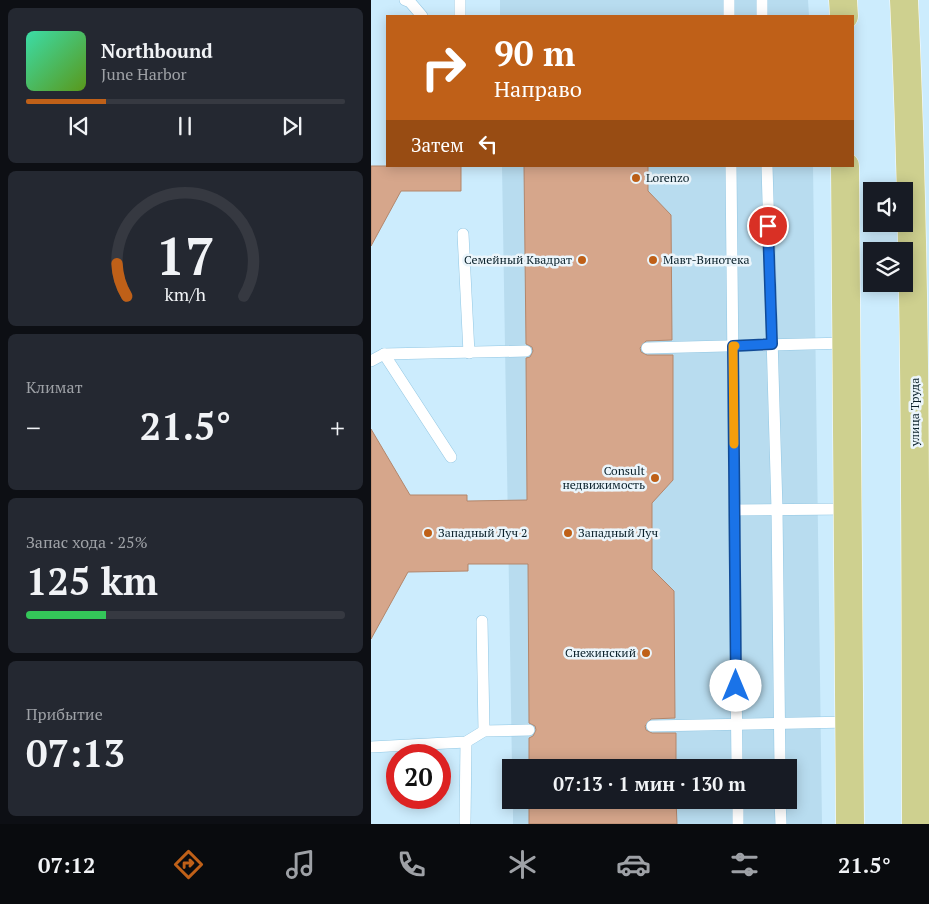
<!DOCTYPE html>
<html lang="ru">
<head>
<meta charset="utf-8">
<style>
	body { margin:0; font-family:"PT Serif",serif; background:#242831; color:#f1f3f6; height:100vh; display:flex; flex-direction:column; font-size:19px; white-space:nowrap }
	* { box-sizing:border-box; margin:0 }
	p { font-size:16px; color:#9ea1a6 }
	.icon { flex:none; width:28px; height:28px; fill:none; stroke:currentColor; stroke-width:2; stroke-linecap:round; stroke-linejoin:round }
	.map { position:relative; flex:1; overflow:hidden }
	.drawer { display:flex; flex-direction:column; gap:8px; padding:8px; background:#0d0f14; width:371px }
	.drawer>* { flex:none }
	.hud { position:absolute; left:15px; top:15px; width:468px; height:152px; border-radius:0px; box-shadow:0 2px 12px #0003; background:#bf6018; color:#fff; overflow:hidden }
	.buttons { position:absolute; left:492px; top:182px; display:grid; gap:10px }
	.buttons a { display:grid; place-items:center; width:50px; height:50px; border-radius:0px; background:#171b24; box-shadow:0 2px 12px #0003; font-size:25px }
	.speed { position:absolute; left:15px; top:744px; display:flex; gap:10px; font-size:25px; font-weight:700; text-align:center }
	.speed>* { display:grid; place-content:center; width:65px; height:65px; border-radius:50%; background:#171b24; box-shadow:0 2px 12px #0003; line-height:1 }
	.speed .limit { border:8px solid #d22; background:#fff; color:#111 }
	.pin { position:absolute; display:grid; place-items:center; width:42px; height:42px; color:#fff; margin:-21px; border:2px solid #fff; border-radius:50%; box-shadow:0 1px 5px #0007 }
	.me { position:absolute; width:55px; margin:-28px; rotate:0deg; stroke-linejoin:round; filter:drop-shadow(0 0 4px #0008) }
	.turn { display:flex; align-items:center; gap:18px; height:105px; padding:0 25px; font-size:22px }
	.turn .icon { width:65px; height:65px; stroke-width:2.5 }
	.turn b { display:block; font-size:35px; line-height:42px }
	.then { display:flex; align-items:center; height:48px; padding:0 25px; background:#0003; gap:10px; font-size:19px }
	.big { font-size:38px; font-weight:800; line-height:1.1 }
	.drawer .widget { flex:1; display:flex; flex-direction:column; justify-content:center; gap:8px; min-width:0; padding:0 18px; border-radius:8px; background:#242831 }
	.drawer .dial { align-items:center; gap:0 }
	.dial svg { height:130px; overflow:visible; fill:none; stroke:#363941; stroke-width:7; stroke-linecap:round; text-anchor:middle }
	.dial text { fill:#f1f3f6; stroke:none }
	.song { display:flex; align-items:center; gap:15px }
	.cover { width:60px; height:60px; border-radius:8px; background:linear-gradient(135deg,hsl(160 70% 55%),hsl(90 70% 35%)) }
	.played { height:5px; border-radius:2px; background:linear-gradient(90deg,#bf6018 25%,#363941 25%) }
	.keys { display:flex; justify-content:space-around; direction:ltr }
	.heat { display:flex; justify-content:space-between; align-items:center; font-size:28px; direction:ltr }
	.charge { height:8px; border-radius:4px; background:linear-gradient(90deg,#34c759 25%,#363941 0) }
	.trip { position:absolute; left:131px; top:759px; width:295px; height:50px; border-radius:0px; background:#171b24; box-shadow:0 2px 12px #0003; font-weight:800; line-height:50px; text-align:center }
	.menu { display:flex; height:80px; justify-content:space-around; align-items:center; background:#090b0e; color:#9ea1a6 }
	.menu .icon { width:35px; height:35px }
	.menu .active { color:#bf6018 }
	.menu b { font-size:22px; color:#f1f3f6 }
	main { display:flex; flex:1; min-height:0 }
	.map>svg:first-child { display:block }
	.built { fill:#b8dcef }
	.building { fill:#d6a68b; stroke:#b3866b }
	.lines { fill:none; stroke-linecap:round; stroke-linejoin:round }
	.service-casing { stroke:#92c7e3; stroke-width:12 }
	.primary-casing { stroke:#fff; stroke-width:29 }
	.service { stroke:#fff; stroke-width:11 }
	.primary { stroke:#ced08f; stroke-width:28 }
	.route-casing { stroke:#114b97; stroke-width:12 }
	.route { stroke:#1a73e8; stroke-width:9 }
	.slow { stroke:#f59e0b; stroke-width:9 }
	.poi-dot { fill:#bf6018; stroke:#ebf5fb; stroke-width:2 }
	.labels { text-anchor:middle; stroke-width:5; stroke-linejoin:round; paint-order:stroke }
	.poi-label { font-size:12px; fill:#0a202a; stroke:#ebf5fb; text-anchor:start }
	.street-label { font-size:12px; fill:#0a202a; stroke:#ebf5fb }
</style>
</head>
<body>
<main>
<section class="drawer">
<div class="widget">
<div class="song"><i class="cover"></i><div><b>Northbound</b><p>June Harbor</p></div></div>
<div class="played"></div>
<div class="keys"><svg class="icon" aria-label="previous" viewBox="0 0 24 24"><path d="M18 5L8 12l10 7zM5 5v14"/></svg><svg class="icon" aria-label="pause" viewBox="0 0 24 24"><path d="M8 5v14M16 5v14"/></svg><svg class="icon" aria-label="next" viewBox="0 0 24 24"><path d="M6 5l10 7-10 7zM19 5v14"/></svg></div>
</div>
<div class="widget dial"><svg viewBox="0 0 100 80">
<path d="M14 69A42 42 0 1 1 86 69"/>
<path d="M14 69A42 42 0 0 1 8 49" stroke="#bf6018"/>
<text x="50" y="56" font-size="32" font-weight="700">17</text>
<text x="50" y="72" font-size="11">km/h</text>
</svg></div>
<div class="widget"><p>Климат</p>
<div class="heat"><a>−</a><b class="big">21.5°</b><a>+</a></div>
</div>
<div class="widget"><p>Запас хода · 25%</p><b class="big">125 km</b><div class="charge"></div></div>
<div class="widget"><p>Прибытие</p><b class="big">07:13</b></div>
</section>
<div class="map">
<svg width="558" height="824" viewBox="0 0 558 824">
	<rect width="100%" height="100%" fill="#ccecfd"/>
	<!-- built -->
	<g class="built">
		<path d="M129 0H437L438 16H129Z"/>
		<path d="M131 166H442L451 824H142V800H418V768L141 767Z"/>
	</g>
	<!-- building -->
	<g class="building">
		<path d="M0 166H90V191H30L0 246Z"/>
		<path d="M153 166H277V191L300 215 301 340 275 341 269 348 270 352 276 355H302V480L281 503V569L303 591 304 718 280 719 274 726 275 730 281 733H305V768H158V738L162 736 165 730 164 726 158 723 157 564H97V571L37 572 0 639V429L39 495H96V501L156 500 155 358 159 357 162 351 161 347 155 344Z"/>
		<path d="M158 800H305L306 824H158Z"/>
	</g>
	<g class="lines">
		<defs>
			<g id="service">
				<path d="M34 0 39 2 51 16"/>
				<path d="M358 0V16"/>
				<path d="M391 0V16"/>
				<path d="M89 16V0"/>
				<path d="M360 166 366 768"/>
				<path d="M396 166 406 509 409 768"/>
				<path d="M92 234 98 353"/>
				<path d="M276 348 476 343"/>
				<path d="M13 354 80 457"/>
				<path d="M0 361 13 354 155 351"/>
				<path d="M364 510 477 509"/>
				<path d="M111 621 113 731"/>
				<path d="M281 726 479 722"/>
				<path d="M0 747 95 742 113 731 158 730"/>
				<path d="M367 800V824"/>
				<path d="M409 800 410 824"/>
				<path d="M94 822 95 742"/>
			</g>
			<g id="primary">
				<path d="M472 0 473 16"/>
				<path d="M533 0C546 275 544 549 545 824"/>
				<path d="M474 166 479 824"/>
			</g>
		</defs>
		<!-- service casing -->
		<use href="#service" class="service-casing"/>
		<!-- primary casing -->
		<use href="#primary" class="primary-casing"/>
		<!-- service -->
		<use href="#service" class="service"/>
		<!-- primary -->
		<use href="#primary" class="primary"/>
	</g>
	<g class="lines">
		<defs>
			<path id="route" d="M365 686 362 346 401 344 397 226"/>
		</defs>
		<!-- route casing -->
		<use href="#route" class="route-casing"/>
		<!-- route -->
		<use href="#route" class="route"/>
		<!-- slow -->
		<path class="slow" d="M363 444 362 346H364"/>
	</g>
	<!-- markers -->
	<g class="poi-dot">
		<circle cx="265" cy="178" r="5"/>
		<circle cx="211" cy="260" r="5"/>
		<circle cx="282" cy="260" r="5"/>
		<circle cx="284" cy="478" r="5"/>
		<circle cx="57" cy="533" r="5"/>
		<circle cx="197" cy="533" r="5"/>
		<circle cx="275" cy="653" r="5"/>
	</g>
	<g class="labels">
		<!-- poi labels -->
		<g class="poi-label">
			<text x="275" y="182">Lorenzo</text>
			<text x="201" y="264" text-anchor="end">Семейный Квадрат</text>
			<text x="292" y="264">Мавт-Винотека</text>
			<text x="274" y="475" text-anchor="end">Consult<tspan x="274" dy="14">недвижимость</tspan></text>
			<text x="67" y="537">Западный Луч 2</text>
			<text x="207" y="537">Западный Луч</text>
			<text x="265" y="657" text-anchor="end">Снежинский</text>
		</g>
		<!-- street labels -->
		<g class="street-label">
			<text transform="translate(544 412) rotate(-90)" y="4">улица Труда</text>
		</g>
	</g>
</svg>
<div class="buttons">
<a><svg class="icon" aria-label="sound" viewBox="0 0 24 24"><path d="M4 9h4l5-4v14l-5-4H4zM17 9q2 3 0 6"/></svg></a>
<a><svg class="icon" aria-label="layers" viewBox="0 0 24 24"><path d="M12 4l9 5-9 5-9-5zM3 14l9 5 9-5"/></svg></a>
</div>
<div class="speed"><div class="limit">20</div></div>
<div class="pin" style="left:397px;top:226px;background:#d93025"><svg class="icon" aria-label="arrive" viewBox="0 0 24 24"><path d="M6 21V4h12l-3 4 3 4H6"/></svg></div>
<svg class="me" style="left:365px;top:686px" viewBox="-20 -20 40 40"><circle r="19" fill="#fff"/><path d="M0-13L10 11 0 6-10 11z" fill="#1a73e8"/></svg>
<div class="trip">07:13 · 1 мин · 130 m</div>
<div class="hud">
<div class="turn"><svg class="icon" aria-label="right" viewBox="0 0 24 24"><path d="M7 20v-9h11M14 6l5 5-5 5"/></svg><div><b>90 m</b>Направо</div></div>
<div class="then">Затем<svg class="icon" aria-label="left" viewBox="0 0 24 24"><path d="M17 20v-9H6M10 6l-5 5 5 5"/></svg></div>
</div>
</div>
</main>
<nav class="menu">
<b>07:12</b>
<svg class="icon active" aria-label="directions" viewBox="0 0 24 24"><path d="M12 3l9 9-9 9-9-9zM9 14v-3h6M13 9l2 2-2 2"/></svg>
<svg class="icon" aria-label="music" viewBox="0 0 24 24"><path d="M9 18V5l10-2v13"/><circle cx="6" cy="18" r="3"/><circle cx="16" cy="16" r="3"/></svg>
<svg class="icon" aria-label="phone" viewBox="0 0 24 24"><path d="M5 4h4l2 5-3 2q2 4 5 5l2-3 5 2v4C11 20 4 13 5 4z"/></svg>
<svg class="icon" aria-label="climate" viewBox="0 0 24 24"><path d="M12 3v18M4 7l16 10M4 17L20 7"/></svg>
<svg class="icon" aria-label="car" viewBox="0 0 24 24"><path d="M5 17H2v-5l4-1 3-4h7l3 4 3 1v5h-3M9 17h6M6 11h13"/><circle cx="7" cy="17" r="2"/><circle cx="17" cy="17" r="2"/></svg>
<svg class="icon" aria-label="filters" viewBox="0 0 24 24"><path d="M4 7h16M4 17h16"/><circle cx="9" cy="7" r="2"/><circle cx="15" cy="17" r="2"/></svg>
<b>21.5°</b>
</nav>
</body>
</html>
